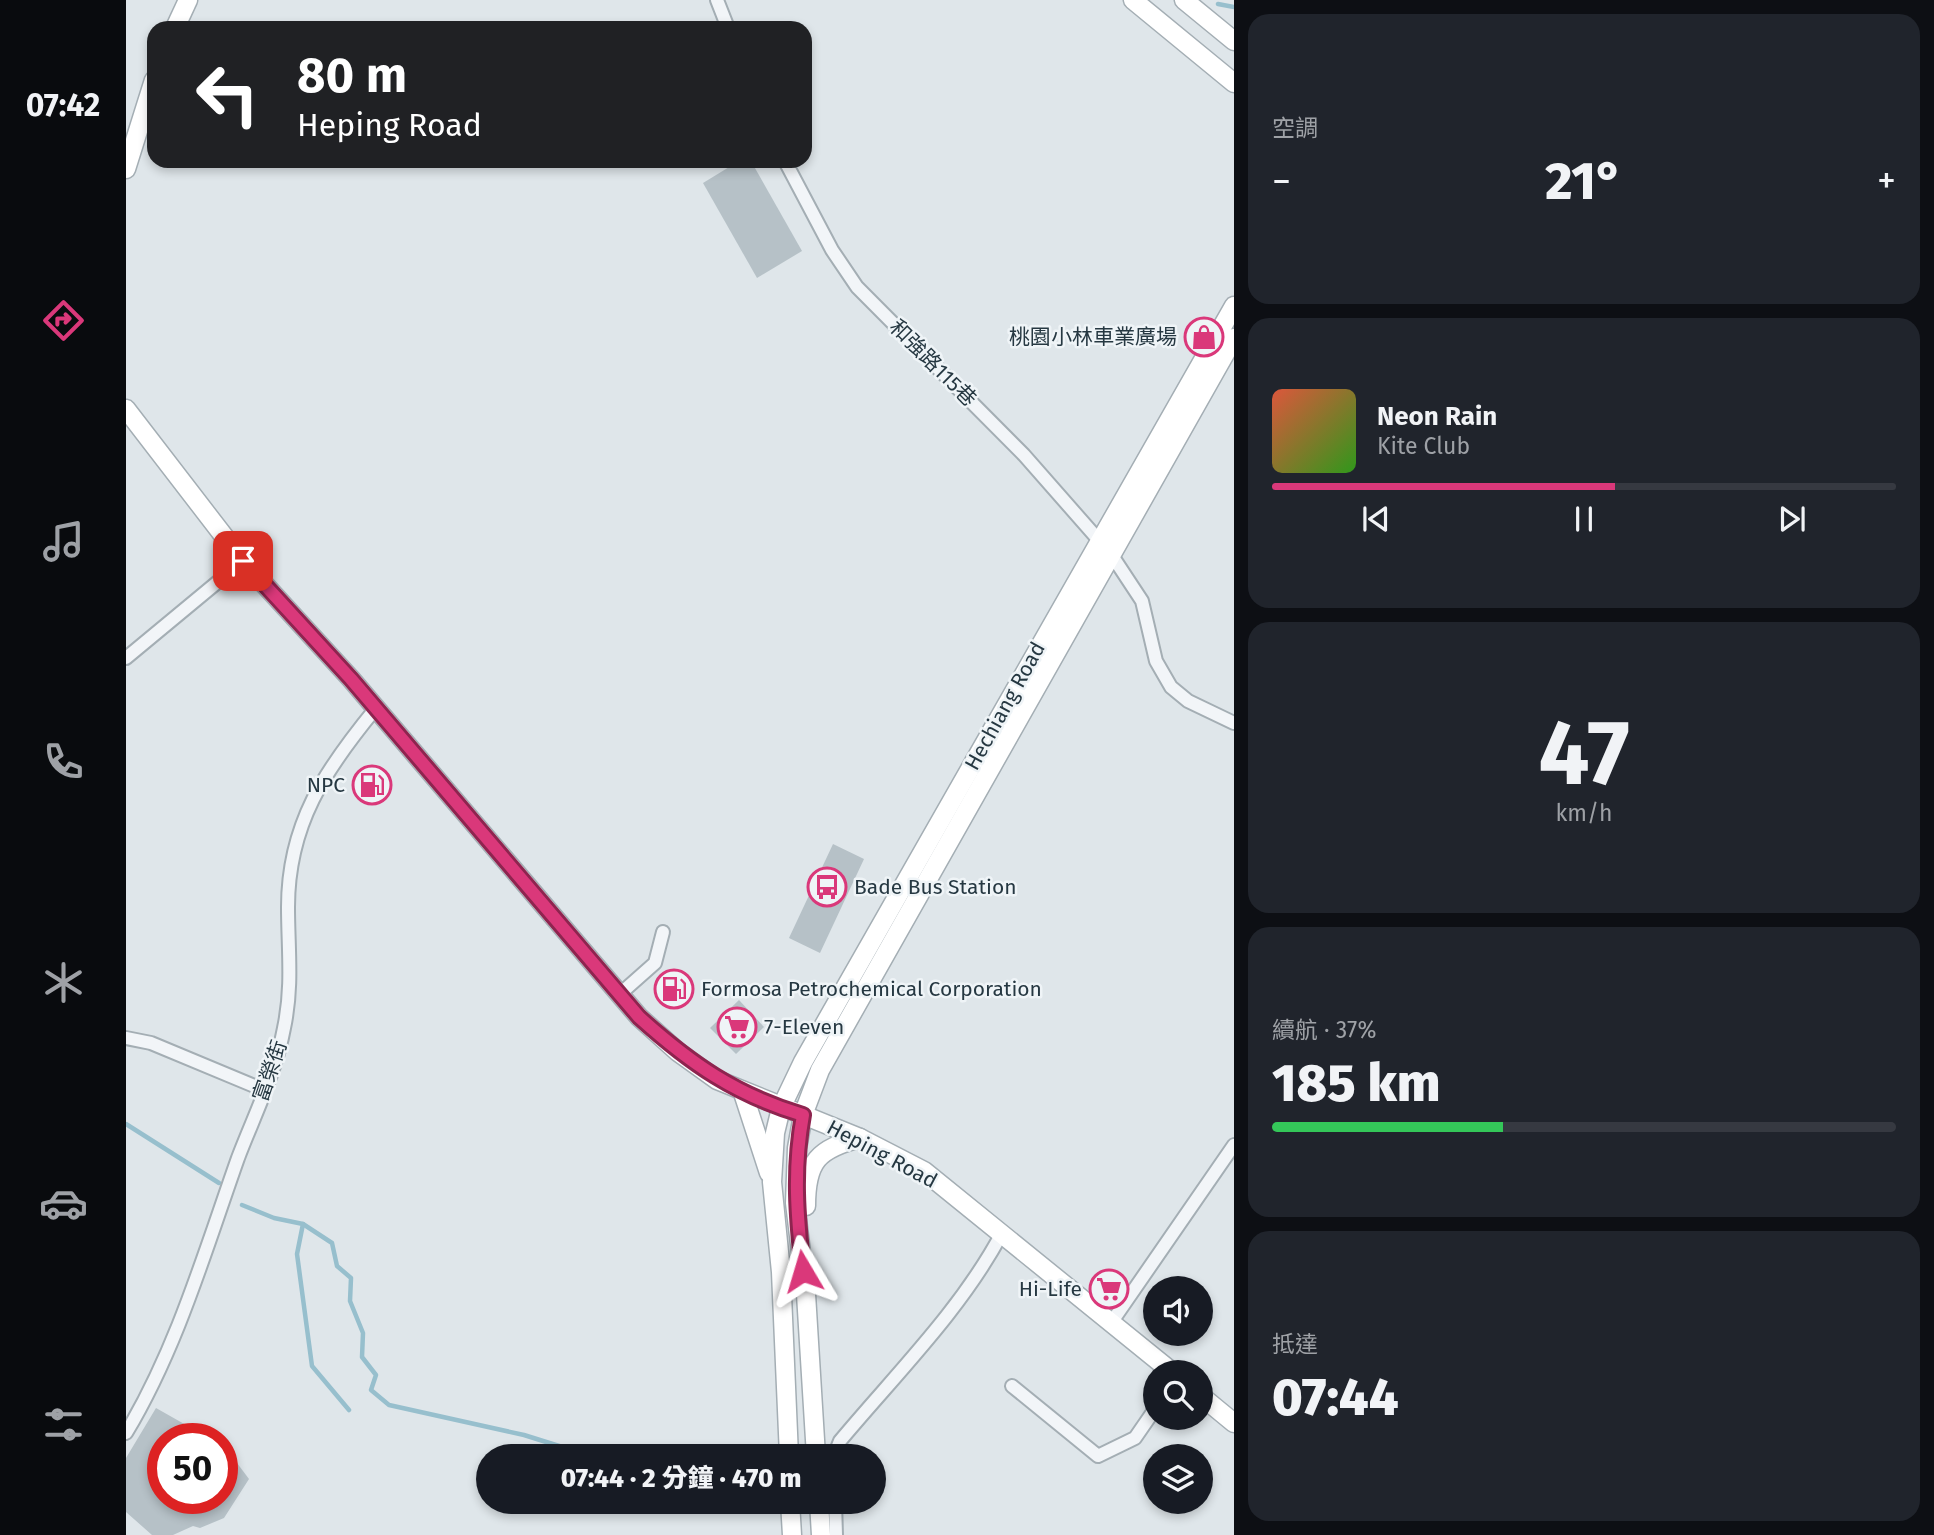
<!DOCTYPE html>
<html lang="zh-TW">
<head>
<meta charset="utf-8">
<style>
	body { margin:0; font-family:"Fira Sans","Noto Sans TC",sans-serif; background:#20242c; color:#f1f3f6; height:100vh; display:flex; flex-direction:column; font-size:26px; white-space:nowrap }
	* { box-sizing:border-box; margin:0 }
	p { font-size:23px; color:#9ea1a6 }
	.icon { flex:none; width:38px; height:38px; fill:none; stroke:currentColor; stroke-width:2; stroke-linecap:round; stroke-linejoin:round }
	.map { position:relative; flex:1; overflow:hidden }
	.panel { display:flex; flex-direction:column; gap:14px; padding:14px; background:#0d0f14; width:700px }
	.panel>* { flex:none }
	.top-card { position:absolute; left:21px; top:21px; width:665px; height:147px; border-radius:21px; box-shadow:0 4px 10px #0003; background:#202124; color:#fff; overflow:hidden }
	.buttons { position:absolute; left:1017px; top:1276px; display:grid; gap:14px }
	.buttons a { display:grid; place-items:center; width:70px; height:70px; border-radius:50%; background:#171b24; box-shadow:0 4px 10px #0003; font-size:35px }
	.speed { position:absolute; left:21px; top:1423px; display:flex; gap:14px; font-size:35px; font-weight:700; text-align:center }
	.speed>* { display:grid; place-content:center; width:91px; height:91px; border-radius:50%; background:#171b24; box-shadow:0 4px 10px #0003; line-height:1 }
	.speed .limit { border:10px solid #d22; background:#fff; color:#111 }
	.pin { position:absolute; display:grid; place-items:center; width:60px; height:60px; color:#fff; margin:-30px; border-radius:14px; box-shadow:0 4px 10px #0006 }
	.me { position:absolute; width:77px; margin:-38px; rotate:353deg; stroke-linejoin:round; filter:drop-shadow(0 0 5px #0008) }
	.turn { display:flex; align-items:center; gap:24px; height:147px; padding:0 35px; font-size:32px }
	.turn .icon { width:91px; height:91px; stroke-width:2.5 }
	.turn b { display:block; font-size:49px; line-height:60px }
	.big { font-size:52px; font-weight:800; line-height:1.1 }
	.panel .card { flex:1; display:flex; flex-direction:column; justify-content:center; gap:10px; min-width:0; padding:0 24px; border-radius:21px; background:#20242c }
	.panel .dial { align-items:center; gap:0 }
	.dial b { font-size:91px; line-height:1 }
	.song { display:flex; align-items:center; gap:21px }
	.cover { width:84px; height:84px; border-radius:10px; background:linear-gradient(135deg,hsl(10 70% 55%),hsl(110 70% 35%)) }
	.played { height:7px; border-radius:4px; background:linear-gradient(90deg,#da387a 55%,#363941 55%) }
	.keys { display:flex; justify-content:space-around; direction:ltr }
	.heat { display:flex; justify-content:space-between; align-items:center; font-size:38px; direction:ltr }
	.charge { height:10px; border-radius:5px; background:linear-gradient(90deg,#34c759 37%,#363941 0) }
	.trip { position:absolute; left:350px; top:1444px; width:410px; height:70px; border-radius:35px; background:#171b24; box-shadow:0 4px 10px #0003; font-weight:800; line-height:70px; text-align:center }
	main { display:flex; flex:1; min-height:0 }
	.menu { display:flex; flex-direction:column; width:126px; justify-content:space-around; align-items:center; background:#090b0e; color:#9ea1a6 }
	.menu .icon { width:49px; height:49px }
	.menu .selected { color:#da387a }
	.menu b { font-size:32px; color:#f1f3f6 }
	.map>svg:first-child { display:block }
	.lines { fill:none; stroke-linecap:round; stroke-linejoin:round }
	.stream { stroke:#97bfcd; stroke-width:4.5 }
	.building { fill:#b6c1c7 }
	.street-casing { stroke:#a4aeb4; stroke-width:16 }
	.secondary-casing { stroke:#a4aeb4; stroke-width:21 }
	.street { stroke:#f2f5f8; stroke-width:12 }
	.secondary { stroke:#fff; stroke-width:18 }
	.route-casing { stroke:#8e244f; stroke-width:18 }
	.route { stroke:#da387a; stroke-width:12 }
	.labels { text-anchor:middle; stroke-width:5; stroke-linejoin:round; paint-order:stroke }
	.poi-label { font-size:21px; fill:#263842; stroke:#eff4f7; text-anchor:end }
	.street-label { font-size:21px; fill:#263842; stroke:#eff4f7 }
</style>
</head>
<body>
<main>
<nav class="menu">
<b>07:42</b>
<svg class="icon selected" aria-label="directions" viewBox="0 0 24 24"><path d="M12 3l9 9-9 9-9-9zM9 14v-3h6M13 9l2 2-2 2"/></svg>
<svg class="icon" aria-label="music" viewBox="0 0 24 24"><path d="M9 18V5l10-2v13"/><circle cx="6" cy="18" r="3"/><circle cx="16" cy="16" r="3"/></svg>
<svg class="icon" aria-label="phone" viewBox="0 0 24 24"><path d="M5 4h4l2 5-3 2q2 4 5 5l2-3 5 2v4C11 20 4 13 5 4z"/></svg>
<svg class="icon" aria-label="climate" viewBox="0 0 24 24"><path d="M12 3v18M4 7l16 10M4 17L20 7"/></svg>
<svg class="icon" aria-label="car" viewBox="0 0 24 24"><path d="M5 17H2v-5l4-1 3-4h7l3 4 3 1v5h-3M9 17h6M6 11h13"/><circle cx="7" cy="17" r="2"/><circle cx="17" cy="17" r="2"/></svg>
<svg class="icon" aria-label="filters" viewBox="0 0 24 24"><path d="M4 7h16M4 17h16"/><circle cx="9" cy="7" r="2"/><circle cx="15" cy="17" r="2"/></svg>
</nav>
<div class="map">
<svg width="1108" height="1535" viewBox="0 0 1108 1535">
	<rect width="100%" height="100%" fill="#dfe6ea"/>
	<g class="lines">
		<!-- stream -->
		<g class="stream">
			<path d="M1092 4 1108 7"/>
			<path d="M0 1124 93 1183"/>
			<path d="M116 1205 148 1218 177 1224 206 1243 211 1266 225 1278 224 1301 237 1333 236 1357 250 1375 245 1390 263 1405 398 1435 465 1456"/>
			<path d="M177 1224 171 1254 186 1366 223 1410"/>
		</g>
	</g>
	<!-- building -->
	<g class="building">
		<path d="M613 161H625L676 251 631 278 577 183Z"/>
		<path d="M707 844 738 859 694 953 663 938Z"/>
		<path d="M613 1000 638 1027 610 1054 584 1028Z"/>
		<path d="M30 1408 83 1438H37V1498H96V1443L123 1479 98 1518 74 1528 67 1526 47 1535H26L0 1512V1458Z"/>
	</g>
	<g class="lines">
		<defs>
			<g id="street">
				<path d="M591 0 602 28"/>
				<path d="M659 161 706 250 731 287 898 455 985 554 1016 601 1030 661 1045 687 1062 701 1108 723"/>
				<path d="M0 658 117 561"/>
				<path d="M494 994 529 963 537 932"/>
				<path d="M0 1038 25 1043 138 1090"/>
				<path d="M985 1323 1108 1145"/>
				<path d="M886 1386 972 1456 1009 1438 1029 1409"/>
				<path d="M0 1433C51 1348 79 1251 112 1158 128 1116 150 1072 158 1028 167 986 162 949 162 907 162 824 199 770 250 708"/>
				<path d="M708 1456 714 1441C770 1374 835 1310 876 1233"/>
				<path d="M709 1502 710 1535"/>
			</g>
			<g id="secondary">
				<path d="M1007 0 1108 83"/>
				<path d="M1058 0 1108 41"/>
				<path d="M49 28 62 0"/>
				<path d="M0 169 28 80"/>
				<path d="M0 409 117 561 225 679 513 1017 552 1052 591 1080 734 1138 798 1171 1046 1372"/>
				<path d="M617 1093 643 1173"/>
				<path d="M680 1206C680 1161 692 1149 734 1138"/>
				<path d="M1074 1395 1108 1423"/>
				<path d="M663 1456 655 1272 646 1182 649 1133 655 1108 677 1062 1108 306"/>
				<path d="M690 1456 680 1294 669 1203 671 1148 677 1115 694 1070 1108 338"/>
				<path d="M664 1502 666 1535"/>
				<path d="M693 1502 695 1535"/>
			</g>
		</defs>
		<!-- street casing -->
		<use href="#street" class="street-casing"/>
		<!-- secondary casing -->
		<use href="#secondary" class="secondary-casing"/>
		<!-- street -->
		<use href="#street" class="street"/>
		<!-- secondary -->
		<use href="#secondary" class="secondary"/>
	</g>
	<g class="lines">
		<defs>
			<path id="route" d="M117 561 225 679 513 1017C565 1064 610 1095 677 1115 667 1170 671 1216 677 1271"/>
		</defs>
		<!-- route casing -->
		<use href="#route" class="route-casing"/>
		<!-- route -->
		<use href="#route" class="route"/>
	</g>
	<!-- icons -->
	<defs>
		<symbol id="shop-ring" viewBox="-11 -11 22 22"><circle r="9.5" fill="#eff4f7" stroke="#da387a" stroke-width="1.5"/><path d="M-5-2.5h2.3a2.7 3.5 0 0 1 5.4 0H5L5.5 6h-11ZM-1.5-2.5h3a1.5 2.3 0 0 0-3 0Z" fill="#da387a"/></symbol>
		<symbol id="fuel-ring" viewBox="-11 -11 22 22"><circle r="9.5" fill="#eff4f7" stroke="#da387a" stroke-width="1.5"/><path d="M-5.5-6h7V0h2V4h1.3V-2.5L3-4.5l.8-.8L6-3V5H2.5V1h-1V6h-7ZM-4.2-4.7v3.2H.2V-4.7Z" fill="#da387a"/></symbol>
		<symbol id="bus-ring" viewBox="-11 -11 22 22"><circle r="9.5" fill="#eff4f7" stroke="#da387a" stroke-width="1.5"/><path d="M-5-6H5V4H4V6H2V4H-2V6H-4V4H-5ZM-3.5-4V0h7V-4ZM-3.5 1.2v1.5H-2V1.2ZM2 1.2v1.5H3.5V1.2Z" fill="#da387a"/></symbol>
		<symbol id="supermarket-ring" viewBox="-11 -11 22 22"><circle r="9.5" fill="#eff4f7" stroke="#da387a" stroke-width="1.5"/><path d="M-6-5.5h2.5l.6 2H6L4.5 2H-2.5L-4.4-4H-6ZM-1.5 3.2a1.3 1.3 0 1 0 .1 0ZM3 3.2a1.3 1.3 0 1 0 .1 0Z" fill="#da387a"/></symbol>
	</defs>
	<g fill-rule="evenodd">
		<use href="#shop-ring" x="1056" y="315" width="44" height="44"/>
		<use href="#fuel-ring" x="224" y="763" width="44" height="44"/>
		<use href="#bus-ring" x="679" y="865" width="44" height="44"/>
		<use href="#fuel-ring" x="526" y="967" width="44" height="44"/>
		<use href="#supermarket-ring" x="589" y="1005" width="44" height="44"/>
		<use href="#supermarket-ring" x="961" y="1267" width="44" height="44"/>
	</g>
	<g class="labels">
		<!-- poi labels -->
		<g class="poi-label">
			<text x="1051" y="344">桃園小林車業廣場</text>
			<text x="219" y="792">NPC</text>
			<text x="728" y="894" text-anchor="start">Bade Bus Station</text>
			<text x="575" y="996" text-anchor="start">Formosa Petrochemical Corporation</text>
			<text x="638" y="1034" text-anchor="start">7-Eleven</text>
			<text x="956" y="1296">Hi-Life</text>
		</g>
		<!-- street labels -->
		<g class="street-label">
			<text transform="translate(807 363) rotate(45)" y="7">和強路115巷</text>
			<text transform="translate(879 706) rotate(-61)" y="7">Hechiang Road</text>
			<text transform="translate(144 1071) rotate(-71)" y="7">富榮街</text>
			<text transform="translate(756 1154) rotate(28)" y="7">Heping Road</text>
		</g>
	</g>
</svg>
<div class="buttons">
<a><svg class="icon" aria-label="sound" viewBox="0 0 24 24"><path d="M4 9h4l5-4v14l-5-4H4zM17 9q2 3 0 6"/></svg></a>
<a><svg class="icon" aria-label="search" viewBox="0 0 24 24"><circle cx="10" cy="10" r="6"/><path d="M15 15l6 6"/></svg></a>
<a><svg class="icon" aria-label="layers" viewBox="0 0 24 24"><path d="M12 4l9 5-9 5-9-5zM3 14l9 5 9-5"/></svg></a>
</div>
<div class="speed"><div class="limit">50</div></div>
<div class="pin" style="left:117px;top:561px;background:#d93025"><svg class="icon" aria-label="arrive" viewBox="0 0 24 24"><path d="M6 21V4h12l-3 4 3 4H6"/></svg></div>
<svg class="me" style="left:677px;top:1271px" viewBox="-20 -20 40 40"><path d="M0-17L14 15 0 8-14 15z" fill="#da387a" stroke="#fff" stroke-width="4"/></svg>
<div class="trip">07:44 · 2 分鐘 · 470 m</div>
<div class="top-card">
<div class="turn"><svg class="icon" aria-label="left" viewBox="0 0 24 24"><path d="M17 20v-9H6M10 6l-5 5 5 5"/></svg><div><b>80 m</b>Heping Road</div></div>
</div>
</div>
<section class="panel">
<div class="card"><p>空調</p>
<div class="heat"><a>−</a><b class="big">21°</b><a>+</a></div>
</div>
<div class="card">
<div class="song"><i class="cover"></i><div><b>Neon Rain</b><p>Kite Club</p></div></div>
<div class="played"></div>
<div class="keys"><svg class="icon" aria-label="previous" viewBox="0 0 24 24"><path d="M18 5L8 12l10 7zM5 5v14"/></svg><svg class="icon" aria-label="pause" viewBox="0 0 24 24"><path d="M8 5v14M16 5v14"/></svg><svg class="icon" aria-label="next" viewBox="0 0 24 24"><path d="M6 5l10 7-10 7zM19 5v14"/></svg></div>
</div>
<div class="card dial"><b>47</b><p>km/h</p></div>
<div class="card"><p>續航 · 37%</p><b class="big">185 km</b><div class="charge"></div></div>
<div class="card"><p>抵達</p><b class="big">07:44</b></div>
</section>
</main>
</body>
</html>
